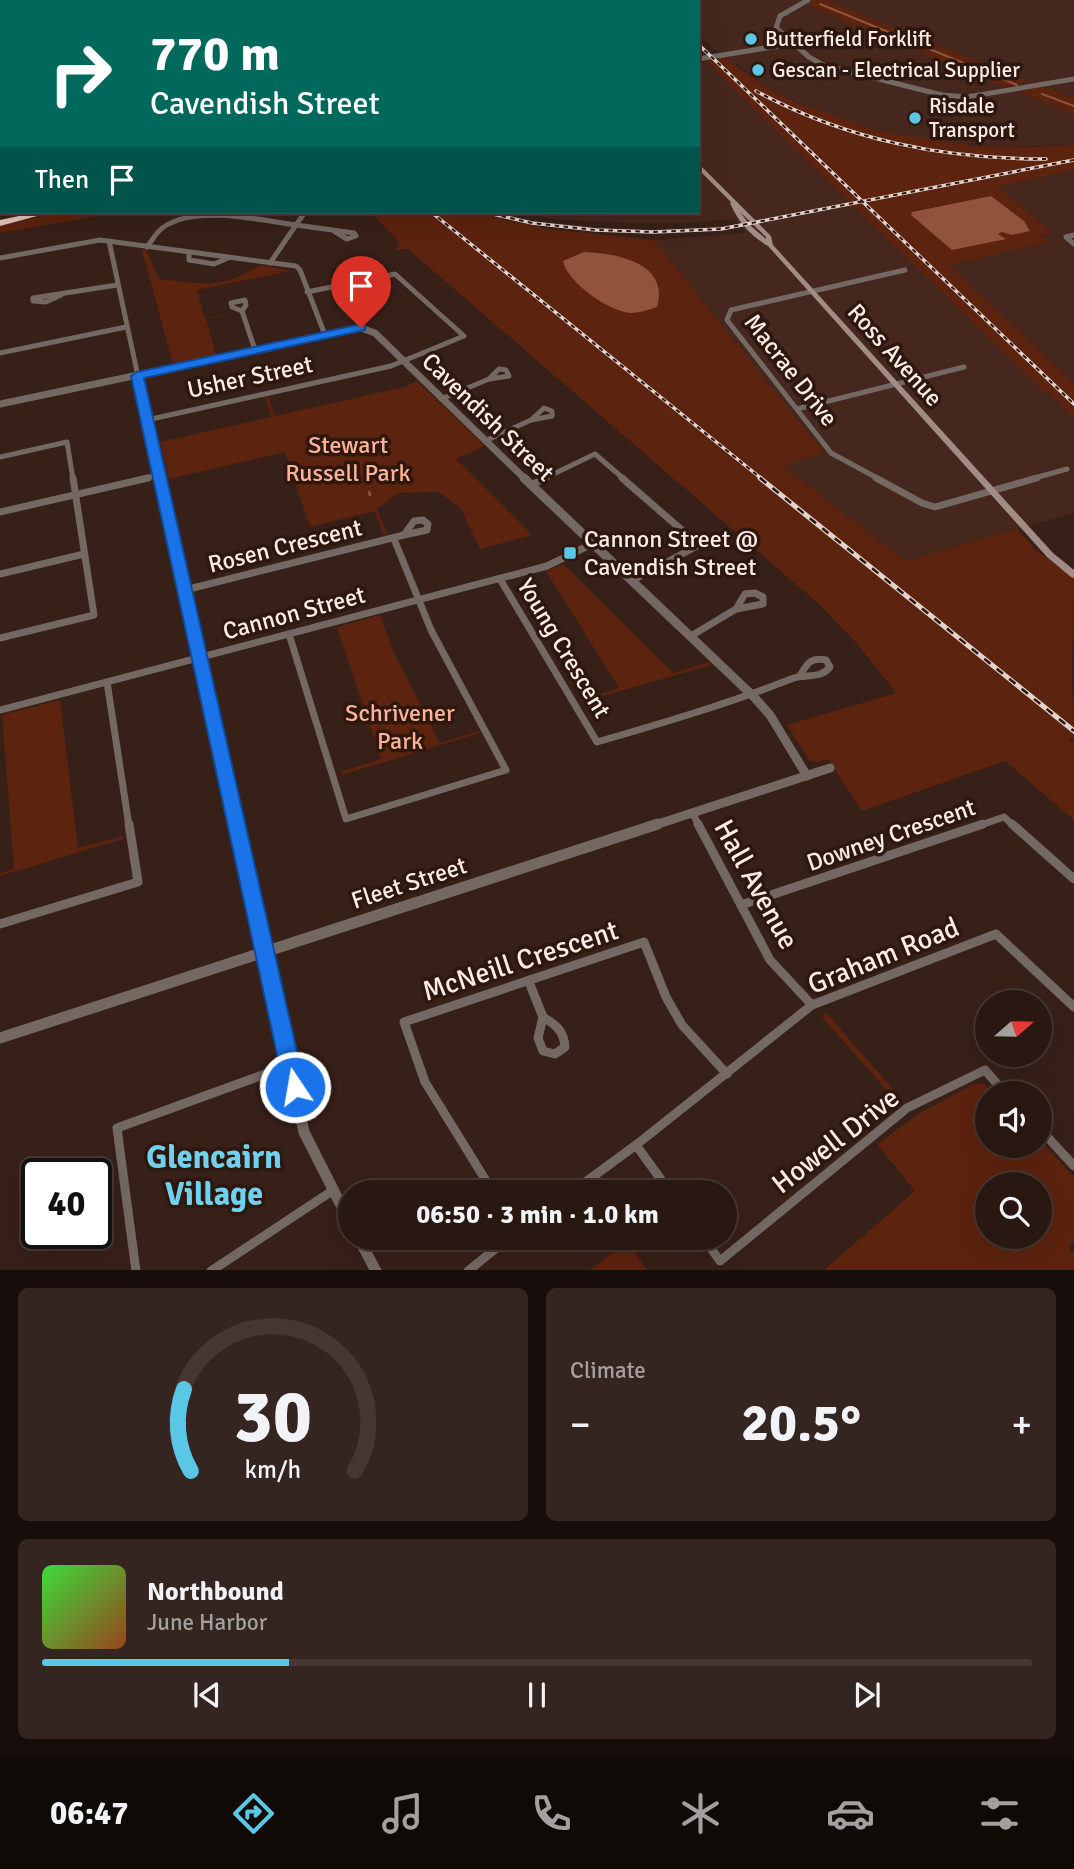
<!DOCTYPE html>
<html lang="en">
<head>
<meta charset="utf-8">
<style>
	body { margin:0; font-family:Signika,sans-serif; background:#352520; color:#f1f3f6; height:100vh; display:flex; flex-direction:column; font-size:26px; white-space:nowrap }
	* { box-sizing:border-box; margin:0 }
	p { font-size:23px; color:#a5a09f }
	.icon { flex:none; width:38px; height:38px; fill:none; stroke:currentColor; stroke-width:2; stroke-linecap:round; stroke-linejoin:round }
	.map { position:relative; height:1270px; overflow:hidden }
	.drawer { display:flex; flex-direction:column; gap:18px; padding:18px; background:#170d0a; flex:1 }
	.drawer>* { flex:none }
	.banner { position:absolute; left:0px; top:0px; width:700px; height:214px; box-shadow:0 7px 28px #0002,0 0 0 2px #453732; background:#00695c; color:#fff; overflow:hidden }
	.needle { width:46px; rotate:70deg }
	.controls { position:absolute; left:975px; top:990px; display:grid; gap:14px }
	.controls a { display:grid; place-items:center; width:77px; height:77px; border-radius:50%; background:#291812; box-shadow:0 7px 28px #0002,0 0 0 2px #453732; font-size:35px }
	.speed { position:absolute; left:21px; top:1158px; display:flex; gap:14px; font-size:35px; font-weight:700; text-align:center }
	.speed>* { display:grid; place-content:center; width:91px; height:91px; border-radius:50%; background:#291812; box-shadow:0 7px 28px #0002,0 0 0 2px #453732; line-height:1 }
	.speed .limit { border:4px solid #111; border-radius:10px; background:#fff; color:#111 }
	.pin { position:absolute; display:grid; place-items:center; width:60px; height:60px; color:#fff; margin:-72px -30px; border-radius:50% 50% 50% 0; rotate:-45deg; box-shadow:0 0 7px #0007 }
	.pin .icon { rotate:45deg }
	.me { position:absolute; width:77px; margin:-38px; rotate:348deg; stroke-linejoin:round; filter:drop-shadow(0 0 5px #0008) }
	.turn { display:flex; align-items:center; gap:24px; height:147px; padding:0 35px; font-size:32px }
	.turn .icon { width:91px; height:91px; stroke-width:2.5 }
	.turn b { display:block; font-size:49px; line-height:60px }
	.then { display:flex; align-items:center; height:66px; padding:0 35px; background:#0003; gap:14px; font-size:26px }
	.big { font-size:52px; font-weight:700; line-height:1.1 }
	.drawer .tile { flex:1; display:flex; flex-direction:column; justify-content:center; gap:10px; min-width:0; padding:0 24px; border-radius:10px; background:#352520 }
	.drawer .dial { align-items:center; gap:0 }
	.dial svg { height:182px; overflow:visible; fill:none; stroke:#453732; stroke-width:7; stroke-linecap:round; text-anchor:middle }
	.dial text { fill:#f1f3f6; stroke:none }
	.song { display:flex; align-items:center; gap:21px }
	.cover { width:84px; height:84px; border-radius:10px; background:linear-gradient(135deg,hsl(120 70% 55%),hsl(20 70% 35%)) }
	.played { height:7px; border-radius:4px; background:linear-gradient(90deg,#5bc7e7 25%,#453732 25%) }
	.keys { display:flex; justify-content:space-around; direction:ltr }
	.heat { display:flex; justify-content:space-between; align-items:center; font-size:38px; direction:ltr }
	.drawer .tiles { flex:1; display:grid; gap:18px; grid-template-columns:1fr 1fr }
	.tile:last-child { grid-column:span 2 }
	.trip { position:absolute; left:338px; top:1180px; width:399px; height:70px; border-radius:35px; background:#291812; box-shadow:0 7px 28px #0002,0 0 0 2px #453732; font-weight:700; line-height:70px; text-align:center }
	.tab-bar { display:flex; height:112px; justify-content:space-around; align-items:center; background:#100a07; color:#a5a09f }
	.tab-bar .icon { width:49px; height:49px }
	.tab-bar .selected { color:#5bc7e7 }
	.tab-bar b { font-size:32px; color:#f1f3f6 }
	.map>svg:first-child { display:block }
	.built { fill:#45271d }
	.green { fill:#5c230e; fill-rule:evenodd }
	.water { fill:#92533d }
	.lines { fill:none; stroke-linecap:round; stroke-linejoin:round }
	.stream-far1 { stroke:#92533d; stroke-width:2 }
	.stream { stroke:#92533d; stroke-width:2.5 }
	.minor-far2 { stroke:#746863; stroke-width:5 }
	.minor-far1 { stroke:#746863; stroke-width:7 }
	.minor { stroke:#746863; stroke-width:9 }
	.tertiary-far3 { stroke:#746863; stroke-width:5 }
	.tertiary-far2 { stroke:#746863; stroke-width:7 }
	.tertiary-far1 { stroke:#746863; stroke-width:9 }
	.tertiary { stroke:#746863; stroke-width:11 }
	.secondary { fill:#a18c85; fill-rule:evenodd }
	.motorway { fill:#e2c2b8; fill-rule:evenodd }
	.rail-far1-casing { stroke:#e4d3cd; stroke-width:3.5 }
	.rail-casing { stroke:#e4d3cd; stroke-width:5 }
	.rail-far1 { stroke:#2d170f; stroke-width:2; stroke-dasharray:4.5; stroke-linecap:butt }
	.rail { stroke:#2d170f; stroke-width:2.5; stroke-dasharray:8; stroke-linecap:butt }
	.route { fill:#1a73e8; stroke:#114b97; stroke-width:2 }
	.poi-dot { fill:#5bc7e7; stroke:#2d170f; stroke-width:2.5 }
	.labels { text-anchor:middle; stroke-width:7; stroke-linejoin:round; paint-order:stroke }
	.far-poi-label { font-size:21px; fill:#fcece6; stroke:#2d170f; text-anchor:start }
	.street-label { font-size:24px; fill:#fcece6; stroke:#2d170f }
	.park-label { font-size:24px; fill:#feb398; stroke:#2d170f }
	.poi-label { font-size:24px; fill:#fcece6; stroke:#2d170f; text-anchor:start }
	.near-street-label { font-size:28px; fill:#fcece6; stroke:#2d170f }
	.near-neighbourhood-label { font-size:32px; font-weight:bold; fill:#70d1ee; stroke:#2d170f }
</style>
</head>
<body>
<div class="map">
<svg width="1074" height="1271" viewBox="0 0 1074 1271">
	<rect width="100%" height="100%" fill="#372018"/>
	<!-- built -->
	<g class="built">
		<path d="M193 0H601L603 2H195Z"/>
		<path d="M699 0H1074V145L1000 147 946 143 879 131 819 112 766 87 737 64 732 65 698 34V2H695Z"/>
		<path d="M705 61 1074 417V513L906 561 782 465 824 453 654 240 746 233 734 219 689 223H623L555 219 514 212H698V62Z"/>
		<path d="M1074 170V383L948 265 1048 242 1041 235 1052 232 998 187Z"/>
	</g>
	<!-- green -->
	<g class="green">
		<path d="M813 0H825L1030 82 1005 87 813 8 815 7 807 3Z"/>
		<path d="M724 57 766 87 798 103 879 131 975 146 1028 147 1074 145V170L998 187 1053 233 1041 235 1049 242 949 265 1074 383V417L1046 390 1043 391 705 61Z"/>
		<path d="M1042 86 1074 99V115L1018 91Z"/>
		<path d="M63 212H120L0 233V225Z"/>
		<path d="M370 212H473L548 229 654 240 824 453 783 466 906 561 1017 529 1037 551 1074 577 1072 675 1074 738 1069 740 1074 744V820L1005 761 862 811 828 759 817 762 809 760 787 725 896 693 859 646 821 606 408 249 395 250 399 242Z"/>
		<path d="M142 250H146L159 279C201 284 223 290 260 265L291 271 197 290 205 318 237 313 206 319 216 355 173 364Z"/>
		<path d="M417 381 485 446 456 459 532 535 480 549 460 507 438 492 399 493 377 509 387 533 384 535 374 511 310 527 285 452 169 479 160 442 271 417 265 397H268L275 416 404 387Z"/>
		<path d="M563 564 673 673 709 662 711 665 582 702 580 700 619 688 546 571Z"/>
		<path d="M380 615 394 653 440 743 479 731 480 733 342 775 341 772 381 759 337 627Z"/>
		<path d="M60 700 78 848 123 836V839L0 876V873L14 869 2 715Z"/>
		<path d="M827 1013 835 1023 902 1099 897 1102 822 1017Z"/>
		<path d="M974 1084H984L995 1094H987V1146H1040V1140L1074 1177V1241L1068 1247 1074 1254V1270H824L915 1191 877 1144 920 1113ZM987 1185H1040V1237H987Z"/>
		<path d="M627 1241 647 1270H590Z"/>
	</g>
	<!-- water -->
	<g class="water">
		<path d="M991 196 1024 221 1030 231 1012 235 1002 232 998 234 1006 239 952 250 911 215 912 212Z"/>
		<path d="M584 252C616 253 670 263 657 307 648 310 639 313 630 313 608 311 567 282 563 261Z"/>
	</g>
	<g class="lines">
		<!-- stream-far1 -->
		<g class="stream-far1">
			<path d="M820 4 1017 85"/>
			<path d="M1042 94 1074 106"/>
		</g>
		<!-- stream -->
		<path class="stream" d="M369 492 370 495"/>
		<!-- minor-far2 -->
		<g class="minor-far2">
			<path d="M305 212 296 225 354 233 356 236 347 239 334 231"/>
			<path d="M1074 235 1066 237 1074 244"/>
			<path d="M109 241 160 479"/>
			<path d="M147 247C152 240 157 231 165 226 198 205 259 220 296 225L270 263"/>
			<path d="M189 253V260L214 264 228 258"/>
			<path d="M0 258 100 240 296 266 300 270 325 335"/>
			<path d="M61 295 46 302 33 301V298L117 285"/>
			<path d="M245 300 246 305 242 311 232 307 231 303Z"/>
			<path d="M242 311 255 350"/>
			<path d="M0 353 126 327"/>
			<path d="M499 369 506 370 509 376 489 379Z"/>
			<path d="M441 399 489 379"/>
			<path d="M544 408 552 411V416L531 420Z"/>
			<path d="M797 409 964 367"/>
			<path d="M147 420 391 366 464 336 395 274 307 292"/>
			<path d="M485 441 531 420"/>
			<path d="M0 457 67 442 73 479"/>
			<path d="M140 479 159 475"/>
			<path d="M543 479 595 454 624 479"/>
			<path d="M879 479 831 453 727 320 731 310 905 270"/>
			<path d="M1031 479 1067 469"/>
		</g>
		<!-- minor-far1 -->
		<g class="minor-far1">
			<path d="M160 478 237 826"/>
			<path d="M622 478 699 545 633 580"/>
			<path d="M876 478 922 503 935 507 1037 478"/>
			<path d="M531 485 546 478"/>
			<path d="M0 512 148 478"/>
			<path d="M423 520 428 524 427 530 404 535 414 521Z"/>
			<path d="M0 574 84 554"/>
			<path d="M500 579 597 742C663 723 727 704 791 679 804 673 820 680 830 667L826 660C812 657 808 662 801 674"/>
			<path d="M185 590 404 535"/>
			<path d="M755 593 763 597V604L736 609 745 594Z"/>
			<path d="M289 634 346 819 506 770 431 630 394 539"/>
			<path d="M691 636 736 609"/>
			<path d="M0 638 94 615 73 478"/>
			<path d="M107 682 129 826"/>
			<path d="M0 710 547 566 594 543"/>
			<path d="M693 814 699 826"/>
			<path d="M978 826 1004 817 1014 826"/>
		</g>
		<!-- minor -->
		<g class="minor">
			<path d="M237 824 265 951"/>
			<path d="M698 824 770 960 812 1005"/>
			<path d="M1012 824 1074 879"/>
			<path d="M741 905 983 824"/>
			<path d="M0 924 138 882 129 824"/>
			<path d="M529 982 543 1017"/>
			<path d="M543 1017C556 1025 564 1031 565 1047L555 1054 543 1051 538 1038Z"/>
			<path d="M1040 1129 1074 1166"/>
			<path d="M636 1145 670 1192"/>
			<path d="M493 1192 425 1082 404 1022 644 942 666 997 682 1025 727 1074"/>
			<path d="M572 1192 636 1145 812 1005 996 934 1074 1007"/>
			<path d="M703 1237 720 1261 907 1108 985 1070 1006 1094"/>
			<path d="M136 1271 117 1128 290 1065"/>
			<path d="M211 1271 332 1191"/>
			<path d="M468 1271 510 1237"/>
		</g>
		<!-- tertiary-far3 -->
		<g class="tertiary-far3">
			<path d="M808 0 780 16 776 28 809 57 823 65 942 95 967 97 1074 79"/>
			<path d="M698 59 791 44"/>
		</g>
		<!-- tertiary-far2 -->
		<path class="tertiary-far2" d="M0 404 361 328 375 333 525 479"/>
		<!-- tertiary-far1 -->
		<g class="tertiary-far1">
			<path d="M524 478 753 696 770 715 807 776"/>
			<path d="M652 826 830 768"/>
		</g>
		<!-- tertiary -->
		<g class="tertiary">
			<path d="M265 951 304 1132 350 1223"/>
			<path d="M0 1038 658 824"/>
			<path d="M358 1237 376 1271"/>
		</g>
		<!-- secondary -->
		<g class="secondary">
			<path d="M67 0H80L76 2H62Z"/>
			<path d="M613 0H619L620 2H615Z"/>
			<rect x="0" y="8" width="2" height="4"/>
			<path d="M698 163 771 236 773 245 1053 553 1074 570V578L1071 577 1047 557 768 246C751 236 738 222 730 203L731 202 698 169ZM740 212 766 237V239L751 226Z"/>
		</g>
		<!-- motorway -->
		<g class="motorway">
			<path d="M659 0H667L657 2Z"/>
			<path d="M675 0H683L673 2Z"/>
			<rect x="0" y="206" width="2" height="6"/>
			<path d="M38 212H52L0 226V220Z"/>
		</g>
		<defs>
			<g id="rail-far1">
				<path d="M172 0 174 2"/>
				<path d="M654 0 656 2"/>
				<path d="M698 44 1074 404"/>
				<path d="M756 91C847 140 943 159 1046 159"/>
				<path d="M431 212 762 479"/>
				<path d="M484 212 532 223 596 230 654 232 721 229 1074 160"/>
			</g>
			<path id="rail" d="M760 478 1074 731"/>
		</defs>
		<!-- rail-far1 casing -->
		<use href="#rail-far1" class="rail-far1-casing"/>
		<!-- rail casing -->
		<use href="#rail" class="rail-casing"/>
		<!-- rail-far1 -->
		<use href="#rail-far1" class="rail-far1"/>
		<!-- rail -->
		<use href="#rail" class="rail"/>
	</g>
	<!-- route -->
	<path class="route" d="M361 324 365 325V330L144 378 305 1087 302 1095 295 1098 287 1095 284 1087 131 376 137 372Z"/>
	<!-- markers -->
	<g class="poi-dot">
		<circle cx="751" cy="39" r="7"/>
		<circle cx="758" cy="70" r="7"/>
		<circle cx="915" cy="118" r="7"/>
		<rect x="563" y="546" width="14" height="14" rx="3.5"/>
	</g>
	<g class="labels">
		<!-- far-poi labels -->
		<g class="far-poi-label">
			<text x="765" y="46">Butterfield Forklift</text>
			<text x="772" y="77">Gescan - Electrical Supplier</text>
			<text x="929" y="113">Risdale<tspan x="929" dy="24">Transport</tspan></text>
		</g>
		<!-- street labels -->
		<g class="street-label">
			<text transform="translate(895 355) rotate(48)" y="8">Ross Avenue</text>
			<text transform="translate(791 370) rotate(52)" y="8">Macrae Drive</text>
			<text transform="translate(250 377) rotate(-12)" y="8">Usher Street</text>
			<text transform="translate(488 417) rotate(44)" y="8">Cavendish Street</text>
			<text transform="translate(285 546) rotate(-14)" y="8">Rosen Crescent</text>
			<text transform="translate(294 613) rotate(-15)" y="8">Cannon Street</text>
			<text transform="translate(564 648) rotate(59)" y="8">Young Crescent</text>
			<text transform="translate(891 835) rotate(-19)" y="8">Downey Crescent</text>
			<text transform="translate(409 883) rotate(-18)" y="8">Fleet Street</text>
		</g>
		<!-- park labels -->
		<g class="park-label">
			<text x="348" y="453">Stewart<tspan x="348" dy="28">Russell Park</tspan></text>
			<text x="400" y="721">Schrivener<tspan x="400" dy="28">Park</tspan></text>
		</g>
		<!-- poi labels -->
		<g class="poi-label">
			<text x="584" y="547">Cannon Street @<tspan x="584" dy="28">Cavendish Street</tspan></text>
		</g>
		<!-- near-street labels -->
		<g class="near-street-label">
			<text transform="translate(757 884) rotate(61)" y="10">Hall Avenue</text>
			<text transform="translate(883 955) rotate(-22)" y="10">Graham Road</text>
			<text transform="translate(520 960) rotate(-18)" y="10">McNeill Crescent</text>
			<text transform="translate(835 1140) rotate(-38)" y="10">Howell Drive</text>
		</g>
		<!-- near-neighbourhood labels -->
		<g class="near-neighbourhood-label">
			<text x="214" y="1168">Glencairn<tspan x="214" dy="37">Village</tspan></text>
		</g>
	</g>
</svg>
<div class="controls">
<a><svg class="needle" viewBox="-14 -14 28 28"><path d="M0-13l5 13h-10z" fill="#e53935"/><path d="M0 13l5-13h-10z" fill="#a5a09f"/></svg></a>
<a><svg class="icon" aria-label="sound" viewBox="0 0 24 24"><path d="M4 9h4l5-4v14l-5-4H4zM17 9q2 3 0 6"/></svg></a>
<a><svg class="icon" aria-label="search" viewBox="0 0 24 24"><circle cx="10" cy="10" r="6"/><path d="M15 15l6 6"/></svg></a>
</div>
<div class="speed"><div class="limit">40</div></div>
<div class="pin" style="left:361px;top:328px;background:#d93025"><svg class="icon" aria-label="arrive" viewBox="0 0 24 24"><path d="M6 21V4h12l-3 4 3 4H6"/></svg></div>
<svg class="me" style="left:295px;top:1087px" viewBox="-20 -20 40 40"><circle r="17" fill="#1a73e8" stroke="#fff" stroke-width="3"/><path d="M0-11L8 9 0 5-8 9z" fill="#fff"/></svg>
<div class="trip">06:50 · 3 min · 1.0 km</div>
<div class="banner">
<div class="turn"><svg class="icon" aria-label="right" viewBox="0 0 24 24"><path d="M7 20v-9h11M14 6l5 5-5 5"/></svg><div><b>770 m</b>Cavendish Street</div></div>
<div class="then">Then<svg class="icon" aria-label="arrive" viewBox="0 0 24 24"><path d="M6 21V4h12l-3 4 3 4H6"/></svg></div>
</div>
</div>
<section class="drawer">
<div class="tiles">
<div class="tile dial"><svg viewBox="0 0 100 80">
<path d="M14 69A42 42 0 1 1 86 69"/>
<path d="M14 69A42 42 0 0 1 11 33" stroke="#5bc7e7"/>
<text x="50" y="56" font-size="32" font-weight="700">30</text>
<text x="50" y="72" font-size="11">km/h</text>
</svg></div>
<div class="tile"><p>Climate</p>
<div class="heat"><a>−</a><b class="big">20.5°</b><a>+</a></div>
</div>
<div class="tile">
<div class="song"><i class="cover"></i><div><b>Northbound</b><p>June Harbor</p></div></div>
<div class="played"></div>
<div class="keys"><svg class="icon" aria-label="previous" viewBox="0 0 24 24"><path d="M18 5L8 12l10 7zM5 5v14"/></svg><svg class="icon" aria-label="pause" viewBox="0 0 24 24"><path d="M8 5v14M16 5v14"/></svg><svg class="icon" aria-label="next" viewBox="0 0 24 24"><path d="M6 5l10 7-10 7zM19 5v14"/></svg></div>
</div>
</div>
</section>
<nav class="tab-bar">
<b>06:47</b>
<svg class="icon selected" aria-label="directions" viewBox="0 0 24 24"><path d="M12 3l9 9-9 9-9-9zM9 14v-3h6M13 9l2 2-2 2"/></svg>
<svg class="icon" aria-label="music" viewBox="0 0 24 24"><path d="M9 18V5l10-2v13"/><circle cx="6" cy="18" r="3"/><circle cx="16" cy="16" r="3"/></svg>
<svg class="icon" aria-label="phone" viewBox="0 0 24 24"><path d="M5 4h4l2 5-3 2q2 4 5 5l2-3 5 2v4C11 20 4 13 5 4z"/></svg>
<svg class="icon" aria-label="climate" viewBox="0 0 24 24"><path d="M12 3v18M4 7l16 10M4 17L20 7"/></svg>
<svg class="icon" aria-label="car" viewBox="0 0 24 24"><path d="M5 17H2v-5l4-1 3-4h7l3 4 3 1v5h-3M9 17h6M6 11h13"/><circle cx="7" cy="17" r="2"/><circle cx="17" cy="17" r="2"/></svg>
<svg class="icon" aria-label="filters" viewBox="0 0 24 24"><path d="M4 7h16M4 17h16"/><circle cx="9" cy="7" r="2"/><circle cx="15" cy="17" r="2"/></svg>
</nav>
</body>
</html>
